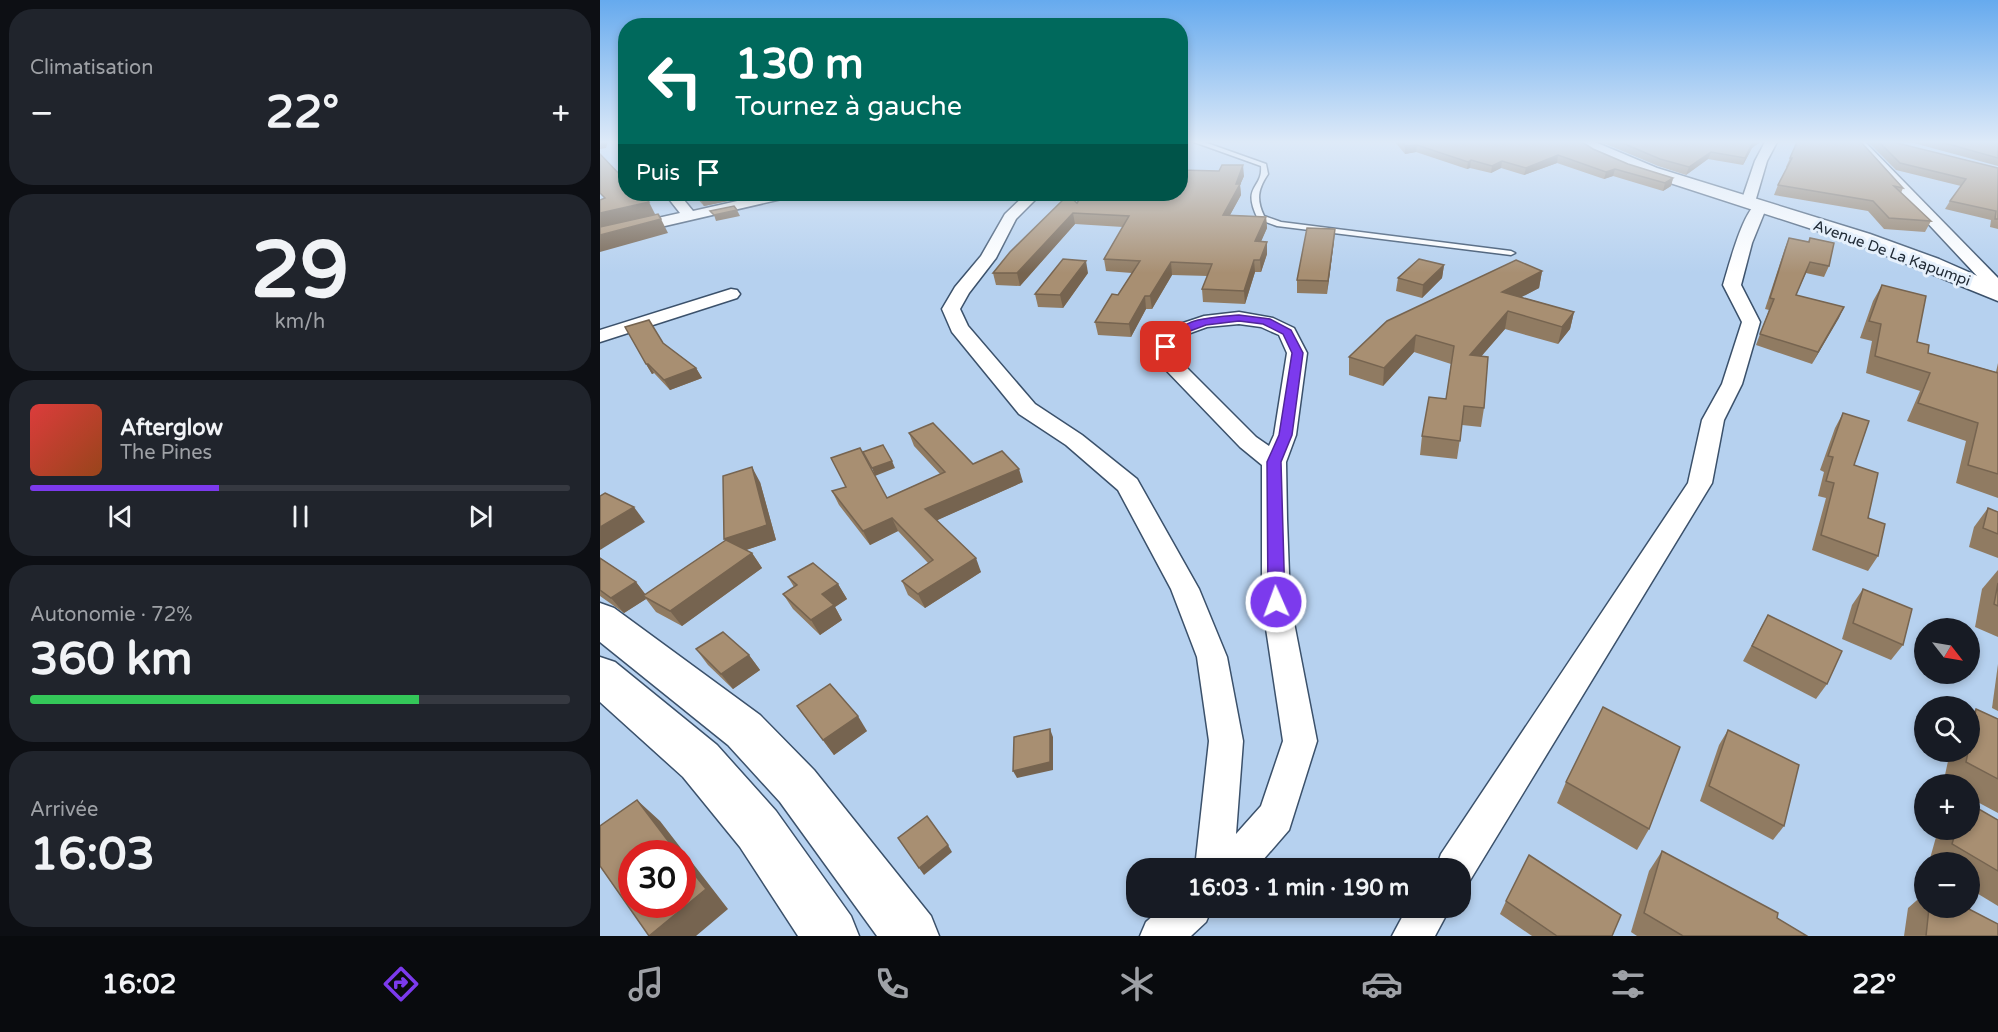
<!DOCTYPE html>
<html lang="fr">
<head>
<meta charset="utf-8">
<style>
	body { margin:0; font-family:"Varela Round",sans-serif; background:#20242c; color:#f1f3f6; height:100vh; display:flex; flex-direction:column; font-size:22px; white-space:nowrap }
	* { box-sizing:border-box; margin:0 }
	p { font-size:20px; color:#9ea1a6 }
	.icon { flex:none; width:33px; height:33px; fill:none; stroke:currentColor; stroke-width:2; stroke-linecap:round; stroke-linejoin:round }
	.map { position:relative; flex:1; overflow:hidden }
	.sheet { display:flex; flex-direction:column; gap:9px; padding:9px; background:#0d0f14; width:600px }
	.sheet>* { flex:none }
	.banner { position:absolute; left:18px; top:18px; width:570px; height:183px; border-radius:24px; box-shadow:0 3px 9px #0003; background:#00695c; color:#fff; overflow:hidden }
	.needle { width:39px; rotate:121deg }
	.tools { position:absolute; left:1314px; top:618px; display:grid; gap:12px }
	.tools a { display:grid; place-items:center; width:66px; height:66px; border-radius:50%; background:#171b24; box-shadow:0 3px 9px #0003; font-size:30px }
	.speed { position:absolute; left:18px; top:840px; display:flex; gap:12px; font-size:30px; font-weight:700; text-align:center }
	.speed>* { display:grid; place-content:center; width:78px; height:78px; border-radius:50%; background:#171b24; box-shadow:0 3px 9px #0003; line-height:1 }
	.speed .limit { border:9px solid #d22; background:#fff; color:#111 }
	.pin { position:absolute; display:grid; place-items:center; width:51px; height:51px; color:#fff; margin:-26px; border-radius:12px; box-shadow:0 3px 9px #0006 }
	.me { position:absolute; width:66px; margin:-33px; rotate:358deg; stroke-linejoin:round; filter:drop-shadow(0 0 4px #0008) }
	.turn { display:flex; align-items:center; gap:21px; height:126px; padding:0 18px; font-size:27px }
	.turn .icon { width:78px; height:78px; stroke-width:2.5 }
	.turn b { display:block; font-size:42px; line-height:51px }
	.then { display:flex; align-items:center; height:57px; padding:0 18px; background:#0003; gap:12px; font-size:22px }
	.big { font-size:45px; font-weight:800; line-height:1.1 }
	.sheet .widget { flex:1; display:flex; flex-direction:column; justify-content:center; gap:9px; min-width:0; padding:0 21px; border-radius:24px; background:#20242c }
	.sheet .dial { align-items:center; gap:0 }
	.dial b { font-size:78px; line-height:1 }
	.song { display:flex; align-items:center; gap:18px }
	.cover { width:72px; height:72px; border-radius:9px; background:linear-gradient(135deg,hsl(0 70% 55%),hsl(20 70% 35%)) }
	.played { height:6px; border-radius:3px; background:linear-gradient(90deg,#7c3aed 35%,#363941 35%) }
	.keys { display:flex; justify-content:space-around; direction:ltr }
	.heat { display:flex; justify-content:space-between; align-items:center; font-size:33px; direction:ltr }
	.charge { height:9px; border-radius:4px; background:linear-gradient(90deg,#34c759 72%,#363941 0) }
	.trip { position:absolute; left:526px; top:858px; width:345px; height:60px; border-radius:24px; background:#171b24; box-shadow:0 3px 9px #0003; font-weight:800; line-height:60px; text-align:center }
	.menu { display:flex; height:96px; justify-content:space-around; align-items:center; background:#090b0e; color:#9ea1a6 }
	.menu .icon { width:42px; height:42px }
	.menu .on { color:#7c3aed }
	.menu b { font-size:27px; color:#f1f3f6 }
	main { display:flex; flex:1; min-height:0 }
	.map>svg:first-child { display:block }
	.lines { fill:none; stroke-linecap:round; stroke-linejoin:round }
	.lane-casing { stroke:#3b516b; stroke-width:3 }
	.street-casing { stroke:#3b516b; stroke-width:3 }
	.secondary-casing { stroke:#3b516b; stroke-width:3 }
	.lane { fill:#fff; fill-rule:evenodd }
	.street { fill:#fff; fill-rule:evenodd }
	.secondary { fill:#fff; fill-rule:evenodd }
	.wall { fill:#907b62 }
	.shaded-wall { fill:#766450 }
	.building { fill:#a88f72; stroke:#766450; stroke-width:1.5 }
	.route { fill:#7c3aed; stroke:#51269a; stroke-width:1.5 }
	.labels { text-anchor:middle; stroke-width:6; stroke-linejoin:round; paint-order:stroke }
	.far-street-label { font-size:15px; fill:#202a35; stroke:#e5f0fc }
</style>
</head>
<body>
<main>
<section class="sheet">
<div class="widget"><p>Climatisation</p>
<div class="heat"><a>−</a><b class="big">22°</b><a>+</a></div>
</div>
<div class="widget dial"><b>29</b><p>km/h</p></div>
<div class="widget">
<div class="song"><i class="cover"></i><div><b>Afterglow</b><p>The Pines</p></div></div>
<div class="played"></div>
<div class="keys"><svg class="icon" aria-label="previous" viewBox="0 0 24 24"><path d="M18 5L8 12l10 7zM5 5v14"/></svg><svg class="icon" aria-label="pause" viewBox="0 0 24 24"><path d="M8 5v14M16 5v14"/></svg><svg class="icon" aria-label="next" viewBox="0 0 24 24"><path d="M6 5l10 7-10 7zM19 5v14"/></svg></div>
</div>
<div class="widget"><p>Autonomie · 72%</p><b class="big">360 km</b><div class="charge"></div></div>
<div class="widget"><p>Arrivée</p><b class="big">16:03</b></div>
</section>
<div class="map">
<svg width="1398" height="936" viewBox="0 0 1398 936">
	<rect width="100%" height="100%" fill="#b6d1ef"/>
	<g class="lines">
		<defs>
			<path id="lane" d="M594 142H604L666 164 668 174C658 189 656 199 664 216L681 222 911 251 915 253 911 255 677 226 658 219C641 185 663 189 661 166Z"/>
			<g id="street">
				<path d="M1165 142H1177L1167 161 1155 202 1153 205H1143L1141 202 1155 161Z"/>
				<path d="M1252 142H1265L1398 278V293L1392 292Z"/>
				<path d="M65 194H79L93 211 169 194H193L186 198 0 241V231L80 213Z"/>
				<path d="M426 194H441L416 219 396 258 369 293 360 309 368 326 435 404 482 435 537 479 599 589 627 657 643 741 636 834 661 806 683 741 662 602V465L640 447 564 368 556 347 571 327 604 316 639 312 673 318 694 328 707 353 696 435 686 462 687 519 690 602 717 741 689 830 656 868H595L609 741 597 657 571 589 518 490 466 445 419 414 352 332 342 309 355 287 381 256 405 214ZM639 324 661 327 679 335 687 353 674 435 669 446 656 437 581 362 576 347 585 335 607 327Z"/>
				<path d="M1160 202 1167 206 1152 243 1141 285 1160 322 1142 384 1124 420 1112 483 869 882 861 885V868H836L841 854 1088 483 1102 420 1122 384 1142 322 1123 285C1128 269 1144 205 1160 202Z"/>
				<path d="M131 289 137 290 140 294 137 298 0 342V330Z"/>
				<path d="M562 908H612L606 922 591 936H540L546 922Z"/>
				<path d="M807 908H850L835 936H792Z"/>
			</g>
			<g id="secondary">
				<path d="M974 142H995L1057 168 1270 234 1339 259 1398 285V301L1255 243 1027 169 992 154Z"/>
				<path d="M0 603 14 608 160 715 214 770 331 916 339 936H277L180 802 128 745 0 642Z"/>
				<path d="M0 657 15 662 117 745 176 811 251 916 259 936H198L140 847 83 777 0 702Z"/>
			</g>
		</defs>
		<!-- lane casing -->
		<use href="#lane" class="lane-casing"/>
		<!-- street casing -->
		<use href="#street" class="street-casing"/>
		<!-- secondary casing -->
		<use href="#secondary" class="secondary-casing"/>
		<!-- lane -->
		<use href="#lane" class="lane"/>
		<!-- street -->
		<use href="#street" class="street"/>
		<!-- secondary -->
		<use href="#secondary" class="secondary"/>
	</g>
	<!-- wall -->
	<g class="wall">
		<path d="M795 142H982L993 149 1028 164 1073 178 1071 186 1063 191 1013 176 1004 179 957 163 924 175 901 168 891 173 870 168 867 169 816 152 805 154Z"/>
		<path d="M1001 142H1160L1152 148 1143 165 1108 159 1086 175 1058 166Z"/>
		<path d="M1268 142H1293L1398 168V229L1390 227 1391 220 1345 209 1350 201 1361 186 1296 170Z"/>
		<path d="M1310 142H1398V166Z"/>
		<path d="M1190 158 1303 188 1301 193 1331 221 1325 232 1284 229 1268 211 1174 195 1178 185 1187 168 1186 167Z"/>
		<path d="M644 176 640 185 641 195 630 215 666 217 667 228 661 241 667 242V254L661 272H655L645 304 603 302 602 289 608 276 572 275 552 309H546L531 337 498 335 495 322 518 295 532 273 506 271 504 259 523 227 475 224 420 286 396 285 393 273 477 203Z"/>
		<path d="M93 194H126H125L128 201 104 206Z"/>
		<path d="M1189 238 1208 242 1210 238 1229 266 1224 277 1206 273 1196 295 1244 307 1212 364 1156 345 1169 310 1165 309 1185 248Z"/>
		<path d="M734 241 727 294 697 293V280Z"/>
		<path d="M844 265 842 278 822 298 796 291 798 278Z"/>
		<path d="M942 271 939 288 921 297 974 312 970 329 958 344 905 329 881 356 884 408 881 427 862 425 857 459 820 455 822 436 846 399 851 364 814 352 783 386 749 375V357Z"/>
		<path d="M488 273 463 308 438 307 435 294Z"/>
		<path d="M1282 285 1317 342 1328 353 1396 372 1398 363V498L1356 483 1366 441 1307 421 1320 391 1266 373 1272 341 1260 338 1273 301Z"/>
		<path d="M63 343 96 368 102 378 70 390 54 373 52 374 46 364Z"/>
		<path d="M1243 413 1254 465 1278 556 1268 571 1212 550 1226 498 1218 496 1224 472 1220 470 1235 428Z"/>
		<path d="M309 433 373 464 423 482 337 520 381 572 325 608 308 595 302 581 328 563 298 531 270 545 239 505 232 491 287 498 340 474 314 446Z"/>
		<path d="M160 482 176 540 146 550 152 553 162 568 82 626 56 612 46 599 24 613 0 596V558L36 582 46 595 126 540Z"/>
		<path d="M1388 508 1398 512V558L1369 547 1374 527Z"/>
		<path d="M1398 570V637L1375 627 1382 589Z"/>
		<path d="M188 577 238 584 247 599 235 607 242 620 220 635 193 609 183 594 194 587Z"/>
		<path d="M1263 589 1303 645 1291 660 1242 639 1252 605Z"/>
		<path d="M1168 615 1227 684 1216 699 1143 661Z"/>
		<path d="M96 649 149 655 160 670 133 689 108 665Z"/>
		<path d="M1398 664V711L1392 708Z"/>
		<path d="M197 706 267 731 234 755Z"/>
		<path d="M1376 709 1398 719V813L1370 798V784H1343L1350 752H1370V716Z"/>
		<path d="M1128 730 1184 826 1173 840 1100 801 1119 745Z"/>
		<path d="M966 782 1049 829 1037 850 957 803Z"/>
		<path d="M1398 820V906L1370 889V862H1329L1338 830H1370Z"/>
		<path d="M1062 851 1177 918 1207 936H1037L1031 932 1049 871Z"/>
		<path d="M1324 894V908H1329L1398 936H1304L1308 908Z"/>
		<path d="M906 901 1012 936H932L900 914Z"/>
	</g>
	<!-- shaded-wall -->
	<g class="shaded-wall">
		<path d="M0 142H8L6 148 0 149Z"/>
		<path d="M1153 142H1160L1152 148 1143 165 1145 158Z"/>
		<path d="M817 145 816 152 805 154V146Z"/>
		<path d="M1111 152 1108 159 1086 175 1089 167Z"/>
		<path d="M958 155 957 163 924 175 926 168Z"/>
		<path d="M871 160 870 168 867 169 868 162Z"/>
		<path d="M902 161 901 168 891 173 892 166Z"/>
		<path d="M643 165 644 176 640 185 641 195 624 226 623 215Z"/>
		<path d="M1015 169 1013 176 1004 179 1006 172Z"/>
		<path d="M1073 178 1071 186 1063 191 1065 183Z"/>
		<path d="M125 195 128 201 104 206 101 200Z"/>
		<path d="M49 202 56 216 0 229V213Z"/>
		<path d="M137 210 140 216 116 221 114 215Z"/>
		<path d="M473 213 475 224 420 286 417 273Z"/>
		<path d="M666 217 667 228 656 253 655 241Z"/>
		<path d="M61 219 68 233 0 252V235Z"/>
		<path d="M735 229 734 241 727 294 728 281Z"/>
		<path d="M667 242V254L661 272 660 260Z"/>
		<path d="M654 260 655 272 645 304 644 291Z"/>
		<path d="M486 261 488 273 463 308 460 295Z"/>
		<path d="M571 262 572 275 552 309 550 296Z"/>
		<path d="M844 265 842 278 822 298 823 285Z"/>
		<path d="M942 271 939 288 899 309 902 292Z"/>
		<path d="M545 296 546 309 531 337 529 324Z"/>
		<path d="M1244 307 1239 318 1212 364 1218 352Z"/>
		<path d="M908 311 905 329 867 373 870 355Z"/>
		<path d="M974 312 970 329 958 344 962 327Z"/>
		<path d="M816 335 814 352 783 386 784 368Z"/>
		<path d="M46 364H48L54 373 52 374Z"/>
		<path d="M96 368 102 378 70 390 64 380Z"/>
		<path d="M292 461 295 468 275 476 272 468Z"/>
		<path d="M152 467 160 482 176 540 134 554 124 539Z"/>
		<path d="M419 469 423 482 331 523 325 509Z"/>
		<path d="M34 507 45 522 0 550V527Z"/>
		<path d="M292 518 298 531 270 545 263 531Z"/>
		<path d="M152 553 162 568 82 626 70 611Z"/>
		<path d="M376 558 381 572 325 608 318 594Z"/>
		<path d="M36 582 48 598 43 596 46 599 24 613 11 598Z"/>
		<path d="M238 584 247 599 235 607 242 620 220 635 211 620 222 594Z"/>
		<path d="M149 655 160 670 133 689 121 674Z"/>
		<path d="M258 716 267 731 234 755 223 740Z"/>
		<path d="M450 729 453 737V770L417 778 413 771Z"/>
		<path d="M37 800 60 821 128 909 96 936H49L82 859V854H78Z"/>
		<path d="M348 845 352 852 324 875 319 868Z"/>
	</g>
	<!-- building -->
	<g class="building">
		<path d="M802 142H982L993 149 1028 164 1073 178 1065 183 1015 169 1006 172 958 155 926 168 902 161 892 166 871 160 868 162 817 145 805 146Z"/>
		<path d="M1020 142H1153L1145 158 1111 152 1089 167 1060 159Z"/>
		<path d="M1197 142H1261L1303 188 1294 186 1331 221 1289 218 1273 201 1178 185 1192 158H1190Z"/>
		<path d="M1279 142H1293L1398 168V219H1395L1396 211 1350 201 1366 179 1300 163Z"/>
		<path d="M1341 142H1398V158Z"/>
		<path d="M0 154 26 181V194H42L49 202 0 213V200L5 198 0 193Z"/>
		<path d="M622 165H643L636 184H640L623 215 666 217 655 241 667 242 660 260H654L644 291 602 289 612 264 571 262 550 296H545L529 324 495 322 512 294 518 295 540 261 504 259 529 216 473 213 417 273H393L410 252 468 195 477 203 483 194H580V170L619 171Z"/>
		<path d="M95 194H124L125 195 101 200Z"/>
		<path d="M134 206 137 210 114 215 110 211Z"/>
		<path d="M58 214 61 219 0 235V227Z"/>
		<path d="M707 228 735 229 728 281 697 280Z"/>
		<path d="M1189 238 1209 242 1210 238 1234 243 1229 266 1210 262 1196 295 1244 307 1218 352 1160 334 1174 299 1170 298Z"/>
		<path d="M463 259 486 261 460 295 435 294Z"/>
		<path d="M819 259 844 265 823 285 798 278Z"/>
		<path d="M916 260 942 271 902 292 974 312 962 327 908 311 870 355 888 357 884 408 864 406 860 441 822 436 829 397 846 399 854 346 816 335 784 368 749 357 787 321Z"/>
		<path d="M1282 285 1326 296 1317 342 1329 345 1328 353 1398 373V474L1368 465 1378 423 1318 403 1330 373 1275 356 1281 324 1269 321Z"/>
		<path d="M49 320 63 343 96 368 64 380 48 364H46L25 327Z"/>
		<path d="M1243 413 1269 421 1254 465 1278 473 1268 518 1285 524 1278 556 1221 535 1234 483 1226 481 1233 457 1228 456Z"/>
		<path d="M333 423 373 464 402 451 419 469 325 509 376 558 318 594 302 581 333 560 292 518 263 531 232 491 246 487 231 458 260 448 287 498 345 472 309 433Z"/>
		<path d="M283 445 292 461 272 468 263 452Z"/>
		<path d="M152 467 167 525 124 539 123 476Z"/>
		<path d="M5 493 34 507 0 527V496Z"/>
		<path d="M1388 508 1398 512V534L1383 528Z"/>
		<path d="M126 540 152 553 70 611 43 596Z"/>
		<path d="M0 558 36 582 11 598 0 590Z"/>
		<path d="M213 563 238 584 222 594 234 605 211 620 183 594 197 585 188 577Z"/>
		<path d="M1398 583V606L1394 604Z"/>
		<path d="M1263 589 1312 609 1303 645 1253 623Z"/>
		<path d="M1168 615 1242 651 1227 684 1152 646Z"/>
		<path d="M123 632 149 655 121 674 96 649Z"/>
		<path d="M230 684 258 716 223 740 197 706Z"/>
		<path d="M1003 707 1080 747 1049 829 966 782Z"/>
		<path d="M1376 709 1398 719V779L1366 762 1368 752H1370V742Z"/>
		<path d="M450 729V762L413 771 414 737Z"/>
		<path d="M1128 730 1199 765 1184 826 1109 786Z"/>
		<path d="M37 800 78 854H32V904H82V859L106 889 49 936 0 866V826Z"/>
		<path d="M1370 804 1398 820V871L1352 844 1356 830H1370Z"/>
		<path d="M327 816 348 845 319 868 298 838Z"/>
		<path d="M1062 851 1178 913 1177 918 1207 936H1083L1044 913Z"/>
		<path d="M929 855 1021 915 1012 936H957L906 901Z"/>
		<path d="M1329 908H1367L1398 924V936H1326Z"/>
	</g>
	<!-- sky -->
	<linearGradient id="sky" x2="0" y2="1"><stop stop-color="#6ae"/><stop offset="0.52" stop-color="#deeaf8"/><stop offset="1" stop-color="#deeaf8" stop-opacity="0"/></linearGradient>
	<rect width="1398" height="273" fill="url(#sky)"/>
	<!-- route -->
	<path class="route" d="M639 315 670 319 691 330 703 353 692 435 681 462 685 602 682 606 676 608 671 606 668 602 667 462 679 435 692 353 683 334 663 324 639 321 606 325 582 334 569 349 566 350 560 347C582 317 605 318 639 315Z"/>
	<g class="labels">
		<!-- far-street labels -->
		<g class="far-street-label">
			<text transform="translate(1292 253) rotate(20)" y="5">Avenue De La Kapumpi</text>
		</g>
	</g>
</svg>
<div class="tools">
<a><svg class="needle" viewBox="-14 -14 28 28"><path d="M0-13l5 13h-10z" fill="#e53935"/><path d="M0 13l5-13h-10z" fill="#9ea1a6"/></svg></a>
<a><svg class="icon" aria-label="search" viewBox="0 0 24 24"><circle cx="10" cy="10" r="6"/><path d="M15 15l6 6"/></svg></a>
<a>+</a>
<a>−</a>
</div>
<div class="speed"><div class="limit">30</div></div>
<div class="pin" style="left:566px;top:347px;background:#d93025"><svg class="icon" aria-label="arrive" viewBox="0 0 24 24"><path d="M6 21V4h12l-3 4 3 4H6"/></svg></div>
<svg class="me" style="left:676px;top:602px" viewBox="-20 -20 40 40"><circle r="17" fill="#7c3aed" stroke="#fff" stroke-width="3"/><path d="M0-11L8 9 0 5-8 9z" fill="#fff"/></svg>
<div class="trip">16:03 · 1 min · 190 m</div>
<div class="banner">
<div class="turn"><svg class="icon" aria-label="left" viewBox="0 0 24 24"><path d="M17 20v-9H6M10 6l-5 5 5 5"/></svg><div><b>130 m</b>Tournez à gauche</div></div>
<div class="then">Puis<svg class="icon" aria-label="arrive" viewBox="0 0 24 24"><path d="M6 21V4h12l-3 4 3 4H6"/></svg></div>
</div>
</div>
</main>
<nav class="menu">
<b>16:02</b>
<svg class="icon on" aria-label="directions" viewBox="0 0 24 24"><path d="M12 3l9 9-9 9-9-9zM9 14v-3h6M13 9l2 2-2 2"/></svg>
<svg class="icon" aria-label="music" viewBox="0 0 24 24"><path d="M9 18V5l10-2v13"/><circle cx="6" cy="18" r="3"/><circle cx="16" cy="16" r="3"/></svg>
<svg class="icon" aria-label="phone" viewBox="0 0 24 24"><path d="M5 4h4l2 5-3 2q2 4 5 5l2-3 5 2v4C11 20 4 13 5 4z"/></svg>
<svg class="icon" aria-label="climate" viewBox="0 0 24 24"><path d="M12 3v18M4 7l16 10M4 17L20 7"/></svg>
<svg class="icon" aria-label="car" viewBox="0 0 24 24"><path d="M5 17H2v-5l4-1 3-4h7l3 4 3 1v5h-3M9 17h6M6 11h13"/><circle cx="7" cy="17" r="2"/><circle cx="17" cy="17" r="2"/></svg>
<svg class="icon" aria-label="filters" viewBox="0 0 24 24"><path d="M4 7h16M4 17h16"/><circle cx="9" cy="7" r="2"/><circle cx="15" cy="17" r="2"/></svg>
<b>22°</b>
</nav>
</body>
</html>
